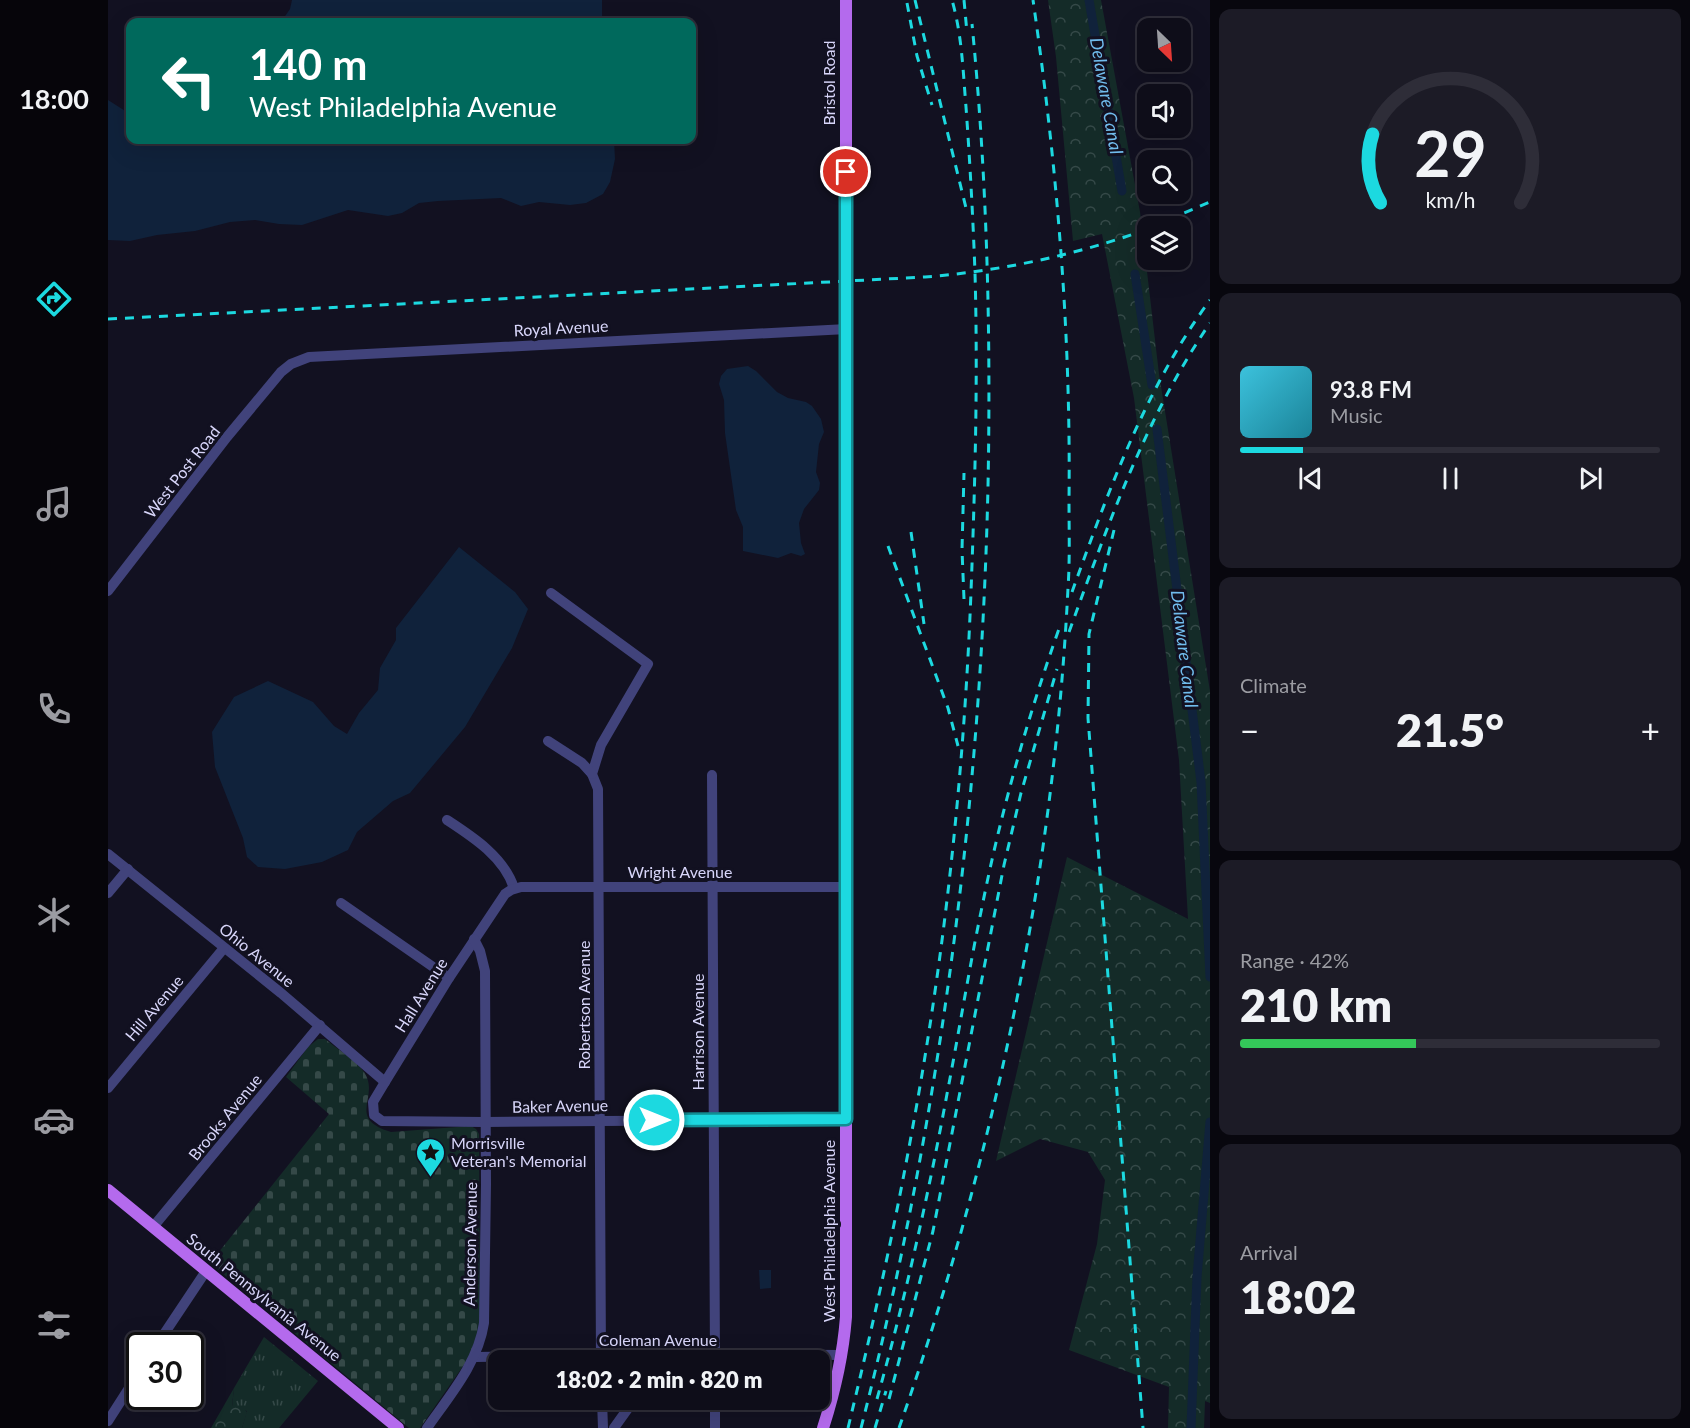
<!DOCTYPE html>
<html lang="en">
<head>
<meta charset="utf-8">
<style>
	body { margin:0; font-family:Lato,sans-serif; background:#1c1b26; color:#f1f3f6; height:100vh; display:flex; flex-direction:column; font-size:22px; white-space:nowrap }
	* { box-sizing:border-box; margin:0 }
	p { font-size:20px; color:#9b9ca2 }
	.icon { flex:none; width:33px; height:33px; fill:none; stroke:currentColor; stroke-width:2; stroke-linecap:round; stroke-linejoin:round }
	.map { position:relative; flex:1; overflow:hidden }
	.sheet { display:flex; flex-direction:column; gap:9px; padding:9px; background:#08070e; width:480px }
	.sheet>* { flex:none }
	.hud { position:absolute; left:18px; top:18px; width:570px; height:126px; border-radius:12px; box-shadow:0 6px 24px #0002,0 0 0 2px #2e2d38; background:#00695c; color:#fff; overflow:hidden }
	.needle { width:39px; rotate:155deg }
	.fabs { position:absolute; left:1029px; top:18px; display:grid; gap:12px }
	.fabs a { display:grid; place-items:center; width:54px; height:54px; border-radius:12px; background:#0e0d19; box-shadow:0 6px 24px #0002,0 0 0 2px #2e2d38; font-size:30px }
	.speed { position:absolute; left:18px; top:1332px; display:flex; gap:12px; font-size:30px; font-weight:700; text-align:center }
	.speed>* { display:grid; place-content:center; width:78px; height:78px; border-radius:50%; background:#0e0d19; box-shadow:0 6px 24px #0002,0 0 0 2px #2e2d38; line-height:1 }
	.speed .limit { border:3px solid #111; border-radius:9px; background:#fff; color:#111 }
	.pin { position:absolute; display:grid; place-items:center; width:51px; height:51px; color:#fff; margin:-26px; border:3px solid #fff; border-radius:50%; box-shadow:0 2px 6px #0007 }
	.me { position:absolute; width:66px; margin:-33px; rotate:90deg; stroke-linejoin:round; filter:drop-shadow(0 0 4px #0008) }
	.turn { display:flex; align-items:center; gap:21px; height:126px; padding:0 24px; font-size:27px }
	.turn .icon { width:78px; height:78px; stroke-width:2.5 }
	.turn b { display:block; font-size:42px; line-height:51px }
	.big { font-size:45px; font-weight:800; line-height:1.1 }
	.sheet .widget { flex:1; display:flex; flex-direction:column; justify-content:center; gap:9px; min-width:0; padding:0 21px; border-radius:12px; background:#1c1b26 }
	.sheet .dial { align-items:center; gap:0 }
	.dial svg { height:156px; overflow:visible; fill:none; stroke:#2e2d38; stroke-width:7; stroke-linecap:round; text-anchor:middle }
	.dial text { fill:#f1f3f6; stroke:none }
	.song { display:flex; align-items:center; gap:18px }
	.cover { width:72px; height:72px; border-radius:9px; background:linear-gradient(135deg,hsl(190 70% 55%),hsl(190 70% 35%)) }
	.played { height:6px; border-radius:3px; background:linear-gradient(90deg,#1cd9e0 15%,#2e2d38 15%) }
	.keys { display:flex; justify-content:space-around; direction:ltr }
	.heat { display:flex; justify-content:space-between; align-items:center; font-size:33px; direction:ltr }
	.charge { height:9px; border-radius:4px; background:linear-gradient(90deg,#34c759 42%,#2e2d38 0) }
	.trip { position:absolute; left:380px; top:1350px; width:342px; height:60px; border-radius:12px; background:#0e0d19; box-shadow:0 6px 24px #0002,0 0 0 2px #2e2d38; font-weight:800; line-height:60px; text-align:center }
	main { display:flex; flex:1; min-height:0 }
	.tab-bar { display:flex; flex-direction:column; width:108px; justify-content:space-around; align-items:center; background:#06050a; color:#9b9ca2 }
	.tab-bar .icon { width:42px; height:42px }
	.tab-bar .selected { color:#1cd9e0 }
	.tab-bar b { font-size:27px; color:#f1f3f6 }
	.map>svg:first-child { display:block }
	.grass { fill:url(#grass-tufts) }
	.forest { fill:url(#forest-crowns) }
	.cemetery { fill:url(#cemetery-stones) }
	.water { fill:#10223b }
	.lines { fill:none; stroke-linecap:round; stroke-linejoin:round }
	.canal { stroke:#10223b; stroke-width:9 }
	.minor { stroke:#41437b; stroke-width:10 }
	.major { stroke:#b46aed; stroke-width:12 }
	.rail { stroke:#1cd9e0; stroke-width:3; stroke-dasharray:9 8; stroke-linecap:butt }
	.route-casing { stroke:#128d92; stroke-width:15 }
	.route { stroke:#1cd9e0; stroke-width:10 }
	.labels { text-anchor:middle; stroke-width:6; stroke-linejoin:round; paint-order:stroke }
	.street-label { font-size:16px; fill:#d8d6fa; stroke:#121121 }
	.poi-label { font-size:16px; fill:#d8d6fa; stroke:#121121; text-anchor:start }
	.water-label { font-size:18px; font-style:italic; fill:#71bced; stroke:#121121 }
</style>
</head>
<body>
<main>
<nav class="tab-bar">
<b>18:00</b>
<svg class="icon selected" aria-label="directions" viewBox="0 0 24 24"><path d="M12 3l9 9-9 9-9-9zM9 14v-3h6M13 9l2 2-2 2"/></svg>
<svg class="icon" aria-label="music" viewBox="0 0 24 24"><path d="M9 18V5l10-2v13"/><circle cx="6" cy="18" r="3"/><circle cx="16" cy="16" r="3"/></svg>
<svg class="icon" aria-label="phone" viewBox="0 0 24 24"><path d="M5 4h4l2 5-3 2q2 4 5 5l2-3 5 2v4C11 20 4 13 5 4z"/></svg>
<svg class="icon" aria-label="climate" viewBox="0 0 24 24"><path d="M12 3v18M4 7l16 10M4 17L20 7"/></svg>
<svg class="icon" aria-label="car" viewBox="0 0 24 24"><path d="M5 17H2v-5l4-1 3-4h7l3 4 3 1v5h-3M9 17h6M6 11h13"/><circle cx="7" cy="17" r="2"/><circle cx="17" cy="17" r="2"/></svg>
<svg class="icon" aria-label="filters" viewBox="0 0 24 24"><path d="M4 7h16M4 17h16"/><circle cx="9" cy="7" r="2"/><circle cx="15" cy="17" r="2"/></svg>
</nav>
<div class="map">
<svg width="1102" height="1428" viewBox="0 0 1102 1428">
	<defs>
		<pattern id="grass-tufts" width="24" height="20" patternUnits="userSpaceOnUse" patternTransform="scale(1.5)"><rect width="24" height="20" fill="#142b28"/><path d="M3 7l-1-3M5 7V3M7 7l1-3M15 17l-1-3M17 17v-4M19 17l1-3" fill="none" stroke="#354948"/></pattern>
		<pattern id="forest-crowns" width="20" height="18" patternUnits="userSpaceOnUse" patternTransform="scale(1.5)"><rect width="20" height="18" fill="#142b28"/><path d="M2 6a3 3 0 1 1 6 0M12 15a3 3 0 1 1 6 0" fill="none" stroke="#354948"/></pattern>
		<pattern id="cemetery-stones" width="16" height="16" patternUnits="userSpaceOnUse" patternTransform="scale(1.5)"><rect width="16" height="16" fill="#142b28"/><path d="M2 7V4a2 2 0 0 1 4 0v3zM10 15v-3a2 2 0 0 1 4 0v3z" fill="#354948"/></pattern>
	</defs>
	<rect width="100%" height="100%" fill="#121121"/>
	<!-- grass -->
	<path class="grass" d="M156 1337 210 1381 171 1428H134L139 1411 124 1407 126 1388Z"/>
	<!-- forest -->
	<g class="forest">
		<path d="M940 0H993L1032 212 1051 374 1102 691V1403L1097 1401 1096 1428H1060L1061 1387 961 1350 989 1244 997 1180 980 1152 932 1139 888 1161 959 857 1080 919 1071 760 1026 398 994 234 965 241 948 57Z"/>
		<path d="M126 1388 124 1406 134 1407 139 1412 134 1428H103Z"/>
	</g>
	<!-- cemetery -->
	<path class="cemetery" d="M210 1039H217C228 1048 249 1061 256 1072 273 1097 237 1118 283 1132L363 1126 368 1129 371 1134 372 1316 369 1337 360 1359 312 1428H301L102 1263 221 1114 178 1077 200 1047Z"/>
	<!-- water -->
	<g class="water">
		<path d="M184 0H494V22H173L182 9Z"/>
		<path d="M0 100 22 114V140H506L507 159 502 182 495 194 478 203 462 205 431 202 413 206 393 198 330 201 311 203 294 213 280 216 240 210 194 225 171 224 147 220 122 222 87 231 49 235 22 241 0 240Z"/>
		<path d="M640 366 648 371 669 392 680 398 698 402 704 406 713 419 716 432 711 444 708 472 712 483 711 490 696 509 691 523 693 543 697 554 693 556 683 553 670 558 635 551V527L628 510 617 433 616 400 611 384 613 376 619 369Z"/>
		<path d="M351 547 407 592 420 609 404 648 357 727 302 793 285 801 249 832 240 850 214 862 177 869 150 867 139 857 135 838 107 767 104 732 126 697 160 681 205 702 226 726 239 734 251 713 270 690 272 668 288 640V628Z"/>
		<path d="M651 1270H663V1288L652 1289Z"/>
	</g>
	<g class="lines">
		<!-- canal -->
		<g class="canal">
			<path d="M981 0 1014 191"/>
			<path d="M1027 274 1044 385"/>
			<path d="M1049 429 1093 782 1102 977"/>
			<path d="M1083 1428 1089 1277 1102 1122"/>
		</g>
		<!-- minor -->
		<g class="minor">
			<path d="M0 591 119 437 173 372 183 364 201 357 739 329"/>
			<path d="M443 593 540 664 493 745 484 774 490 789 493 1360"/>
			<path d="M440 741 474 763 484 774"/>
			<path d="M604 775 607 1360"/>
			<path d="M339 820C365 837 396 857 406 888"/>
			<path d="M0 854 173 993 277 1082"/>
			<path d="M0 893 20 869"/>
			<path d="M233 903 341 978"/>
			<path d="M0 1088 116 948"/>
			<path d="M738 1119 377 1122 274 1121 266 1115 265 1102 277 1082 341 978 397 894 403 890 413 887H738"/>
			<path d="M45 1227 212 1025"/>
			<path d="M48 1346 98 1271"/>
			<path d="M367 1357 556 1354 734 1355"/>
			<path d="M494 1400 495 1428"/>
			<path d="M607 1400V1428"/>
			<path d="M0 1421 32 1371"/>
			<path d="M319 1428C342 1395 370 1363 376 1323L378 1184 377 971 372 951 366 939"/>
			<path d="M506 1428 526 1400"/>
		</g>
		<!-- major -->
		<g class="major">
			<path d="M0 1190 290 1428"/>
			<path d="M715 1428C727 1391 735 1355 738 1317V0"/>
		</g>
		<!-- rail -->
		<g class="rail">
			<path d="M807 0 859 212"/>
			<path d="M856 0 859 33"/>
			<path d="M799 3 809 56 824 105"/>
			<path d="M1045 226 1102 202"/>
			<path d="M0 319 817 277C893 271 968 255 1040 229"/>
			<path d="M1006 530 981 634 980 718 1035 1428"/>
			<path d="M803 532 816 624"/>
			<path d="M780 546 840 708 850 746"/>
			<path d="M964 592C1000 492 1038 387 1102 300"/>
			<path d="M856 599 854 550 856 473"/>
			<path d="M961 632C1000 525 1037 418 1102 323"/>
			<path d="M769 1399C797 1299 820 1197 839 1094 851 1032 861 969 874 907 893 811 920 716 953 623"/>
			<path d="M781 1399 825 1231 896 865 913 793 949 669"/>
			<path d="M740 1428C764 1329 786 1231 804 1131 837 953 856 773 863 592 867 485 870 380 867 273 865 218 862 163 858 107 855 71 854 35 844 0"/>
			<path d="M753 1428C832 1120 873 803 880 486 883 332 879 177 864 24"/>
			<path d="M767 1428 778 1391"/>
			<path d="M791 1428C886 1158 946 874 960 588 962 559 961 530 961 501 963 333 949 166 925 0"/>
		</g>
	</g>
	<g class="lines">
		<defs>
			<path id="route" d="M546 1120 738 1119V172"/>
		</defs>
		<!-- route casing -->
		<use href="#route" class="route-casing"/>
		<!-- route -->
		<use href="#route" class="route"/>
	</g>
	<!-- icons -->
	<defs>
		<symbol id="sight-pin" viewBox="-11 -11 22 30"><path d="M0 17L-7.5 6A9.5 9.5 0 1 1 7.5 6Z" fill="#1cd9e0" stroke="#121121"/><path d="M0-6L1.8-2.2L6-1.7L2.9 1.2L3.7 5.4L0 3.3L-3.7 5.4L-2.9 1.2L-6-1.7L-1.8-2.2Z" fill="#111"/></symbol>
	</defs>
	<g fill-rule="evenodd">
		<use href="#sight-pin" x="306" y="1136" width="33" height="45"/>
	</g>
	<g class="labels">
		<!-- street labels -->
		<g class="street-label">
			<text transform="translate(721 83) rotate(-90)" y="6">Bristol Road</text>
			<text transform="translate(453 328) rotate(-3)" y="6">Royal Avenue</text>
			<text transform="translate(74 472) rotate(-52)" y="6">West Post Road</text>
			<text x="572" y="878">Wright Avenue</text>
			<text transform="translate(149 955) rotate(39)" y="6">Ohio Avenue</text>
			<text transform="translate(313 995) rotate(-58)" y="6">Hall Avenue</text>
			<text transform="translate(476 1005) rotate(-90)" y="6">Robertson Avenue</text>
			<text transform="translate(46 1008) rotate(-50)" y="6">Hill Avenue</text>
			<text transform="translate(590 1032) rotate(-90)" y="6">Harrison Avenue</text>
			<text transform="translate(452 1106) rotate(-1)" y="6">Baker Avenue</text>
			<text transform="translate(117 1117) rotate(-51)" y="6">Brooks Avenue</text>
			<text transform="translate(721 1231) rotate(-90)" y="6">West Philadelphia Avenue</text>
			<text transform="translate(362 1244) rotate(-89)" y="6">Anderson Avenue</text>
			<text transform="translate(156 1297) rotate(39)" y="6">South Pennsylvania Avenue</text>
			<text x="550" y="1346">Coleman Avenue</text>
		</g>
		<!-- poi labels -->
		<g class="poi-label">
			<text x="343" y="1149">Morrisville<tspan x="343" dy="18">Veteran's Memorial</tspan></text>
		</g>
		<!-- water labels -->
		<g class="water-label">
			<text transform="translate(998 96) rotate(80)" y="6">Delaware Canal</text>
			<text transform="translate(1076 649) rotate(83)" y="6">Delaware Canal</text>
		</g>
	</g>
</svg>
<div class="fabs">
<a><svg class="needle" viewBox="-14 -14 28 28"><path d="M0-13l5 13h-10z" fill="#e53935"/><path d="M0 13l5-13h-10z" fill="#9b9ca2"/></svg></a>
<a><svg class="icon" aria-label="sound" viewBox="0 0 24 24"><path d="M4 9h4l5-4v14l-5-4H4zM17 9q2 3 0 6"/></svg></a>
<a><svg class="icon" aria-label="search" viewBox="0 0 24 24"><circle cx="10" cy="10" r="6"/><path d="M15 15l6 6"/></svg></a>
<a><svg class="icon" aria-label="layers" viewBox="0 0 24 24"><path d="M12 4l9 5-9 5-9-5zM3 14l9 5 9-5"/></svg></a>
</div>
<div class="speed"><div class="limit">30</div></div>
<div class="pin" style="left:738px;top:172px;background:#d93025"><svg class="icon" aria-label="arrive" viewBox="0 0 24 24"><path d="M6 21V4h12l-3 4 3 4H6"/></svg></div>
<svg class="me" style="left:546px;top:1120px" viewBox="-20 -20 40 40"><circle r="17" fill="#1cd9e0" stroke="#fff" stroke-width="3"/><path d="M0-11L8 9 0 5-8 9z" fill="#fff"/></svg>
<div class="trip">18:02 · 2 min · 820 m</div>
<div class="hud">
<div class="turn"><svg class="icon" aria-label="left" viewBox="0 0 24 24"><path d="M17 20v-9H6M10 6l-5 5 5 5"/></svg><div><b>140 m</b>West Philadelphia Avenue</div></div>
</div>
</div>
<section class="sheet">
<div class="widget dial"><svg viewBox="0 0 100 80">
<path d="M14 69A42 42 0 1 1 86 69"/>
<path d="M14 69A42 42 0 0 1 10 34" stroke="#1cd9e0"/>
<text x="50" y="56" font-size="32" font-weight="700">29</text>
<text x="50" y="72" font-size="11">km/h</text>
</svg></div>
<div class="widget">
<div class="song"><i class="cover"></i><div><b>93.8 FM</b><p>Music</p></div></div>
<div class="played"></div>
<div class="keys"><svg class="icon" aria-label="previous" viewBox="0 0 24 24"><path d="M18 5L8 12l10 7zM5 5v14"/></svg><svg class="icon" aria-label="pause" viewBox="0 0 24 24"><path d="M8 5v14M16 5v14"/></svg><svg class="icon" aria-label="next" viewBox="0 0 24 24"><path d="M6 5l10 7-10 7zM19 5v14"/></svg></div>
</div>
<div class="widget"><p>Climate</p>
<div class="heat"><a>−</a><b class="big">21.5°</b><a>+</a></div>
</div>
<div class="widget"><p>Range · 42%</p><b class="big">210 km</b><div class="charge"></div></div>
<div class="widget"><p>Arrival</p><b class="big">18:02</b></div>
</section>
</main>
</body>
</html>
